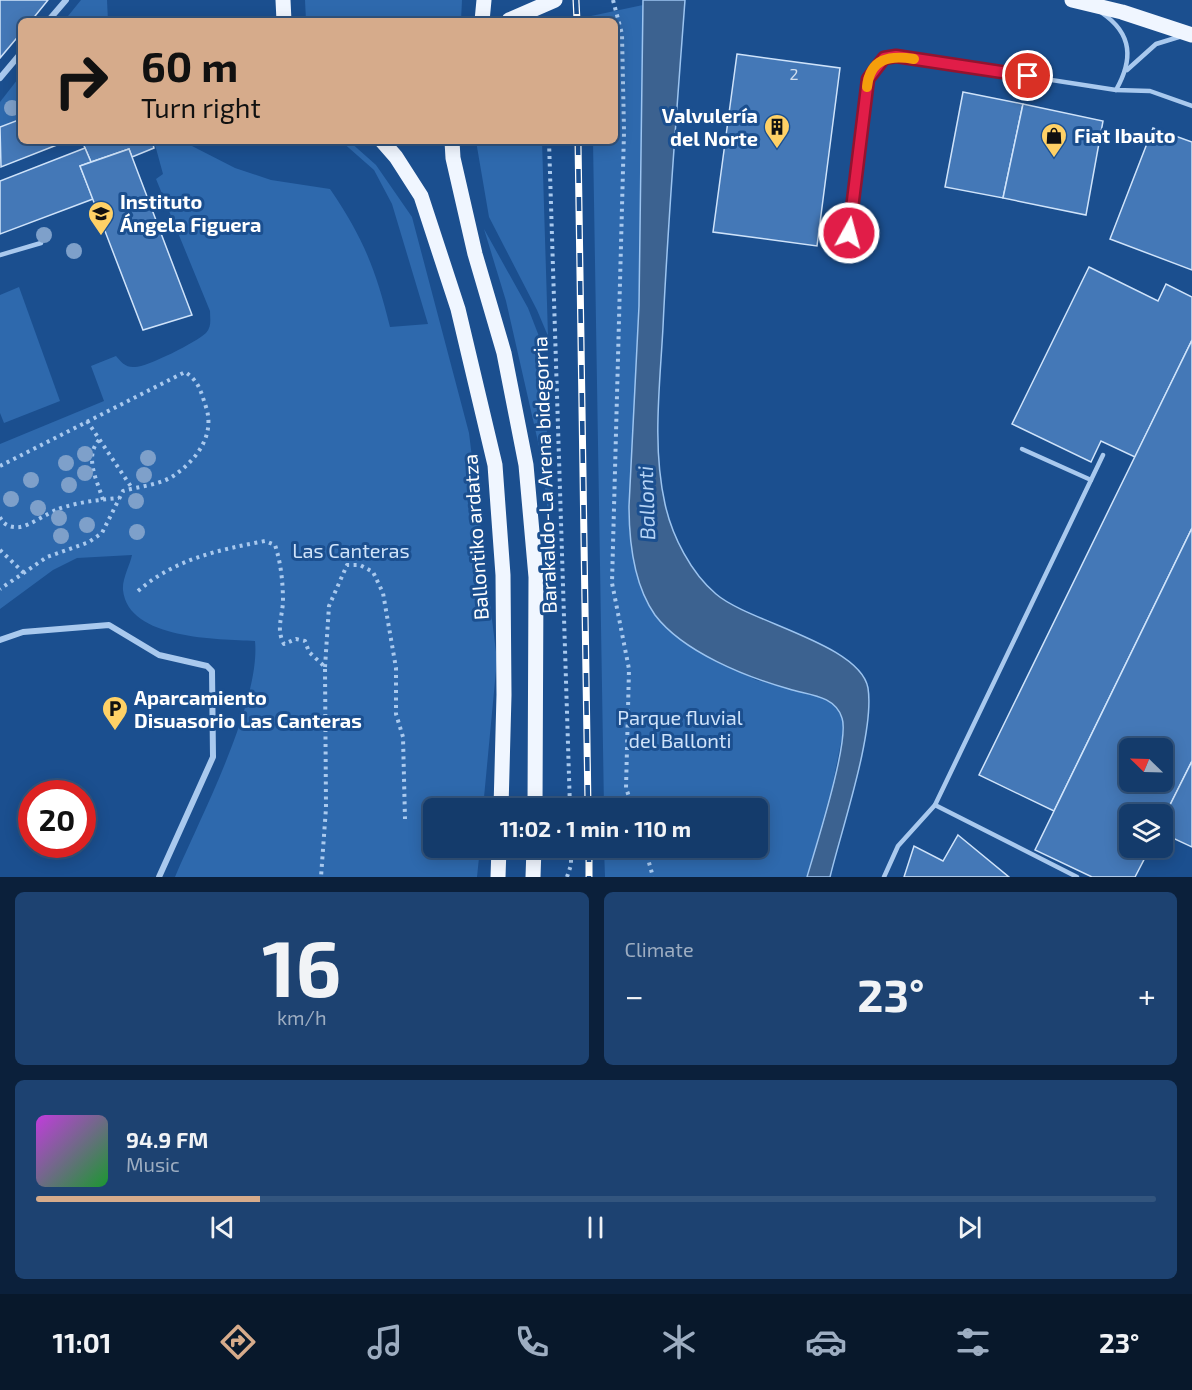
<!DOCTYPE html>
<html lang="en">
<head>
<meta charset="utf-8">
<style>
	body { margin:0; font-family:"Exo 2",sans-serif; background:#1d4271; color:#f1f3f6; height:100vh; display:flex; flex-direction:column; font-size:22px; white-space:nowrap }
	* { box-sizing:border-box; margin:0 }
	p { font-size:20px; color:#9dadc1 }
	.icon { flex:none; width:33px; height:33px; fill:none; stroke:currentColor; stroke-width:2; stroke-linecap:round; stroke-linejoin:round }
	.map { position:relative; height:877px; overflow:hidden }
	.side { display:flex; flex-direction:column; gap:15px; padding:15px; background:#0b203b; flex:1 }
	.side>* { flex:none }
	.guide { position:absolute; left:18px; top:18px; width:600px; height:126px; border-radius:9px; box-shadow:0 3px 15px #0003,0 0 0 2px #33557e; background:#d6ab8b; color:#111; overflow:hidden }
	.needle { width:39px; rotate:293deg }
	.fabs { position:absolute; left:1119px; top:738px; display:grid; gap:12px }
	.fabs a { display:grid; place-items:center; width:54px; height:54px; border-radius:9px; background:#143b6b; box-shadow:0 3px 15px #0003,0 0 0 2px #33557e; font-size:30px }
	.speed { position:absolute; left:18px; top:780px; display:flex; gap:12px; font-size:30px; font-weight:700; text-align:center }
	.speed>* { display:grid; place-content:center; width:78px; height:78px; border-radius:50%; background:#143b6b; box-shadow:0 3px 15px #0003,0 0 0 2px #33557e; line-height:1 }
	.speed .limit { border:9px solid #d22; background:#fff; color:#111 }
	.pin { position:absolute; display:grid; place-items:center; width:51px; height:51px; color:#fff; margin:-26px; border:3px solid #fff; border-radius:50%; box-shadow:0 2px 6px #0007 }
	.me { position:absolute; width:66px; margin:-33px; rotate:7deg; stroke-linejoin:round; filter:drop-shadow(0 0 4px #0008) }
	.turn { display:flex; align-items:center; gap:21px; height:126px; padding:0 24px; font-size:27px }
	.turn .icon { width:78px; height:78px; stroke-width:2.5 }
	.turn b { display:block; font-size:42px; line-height:51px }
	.big { font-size:45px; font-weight:700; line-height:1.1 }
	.side .widget { flex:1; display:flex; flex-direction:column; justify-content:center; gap:9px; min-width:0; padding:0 21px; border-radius:9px; background:#1d4271 }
	.side .dial { align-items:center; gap:0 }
	.dial b { font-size:78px; line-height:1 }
	.song { display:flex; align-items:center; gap:18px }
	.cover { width:72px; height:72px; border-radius:9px; background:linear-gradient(135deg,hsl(290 70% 55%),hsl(130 70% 35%)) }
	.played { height:6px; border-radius:3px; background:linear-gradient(90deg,#d6ab8b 20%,#33557e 20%) }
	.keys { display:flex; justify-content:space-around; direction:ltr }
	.heat { display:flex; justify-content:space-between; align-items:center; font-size:33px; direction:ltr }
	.side .tiles { flex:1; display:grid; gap:15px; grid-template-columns:1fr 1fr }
	.widget:last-child { grid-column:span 2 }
	.trip { position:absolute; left:423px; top:798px; width:345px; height:60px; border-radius:9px; background:#143b6b; box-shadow:0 3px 15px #0003,0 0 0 2px #33557e; font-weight:700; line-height:60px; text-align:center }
	.menu { display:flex; height:96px; justify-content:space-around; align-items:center; background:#08182b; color:#9dadc1 }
	.menu .icon { width:42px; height:42px }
	.menu .current { color:#d6ab8b }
	.menu b { font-size:27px; color:#f1f3f6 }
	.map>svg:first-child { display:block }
	.green { fill:#2e69ad }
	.water { fill:#3c6290; stroke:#9cc4f0; stroke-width:1.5 }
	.building { fill:#4478b7; stroke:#cfe3fa; stroke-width:1.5; fill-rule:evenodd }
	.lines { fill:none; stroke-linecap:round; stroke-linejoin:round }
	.path { stroke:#a9c9ee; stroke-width:4; stroke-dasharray:3 4.5; stroke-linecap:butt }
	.service { stroke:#a9c9ee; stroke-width:4.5 }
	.minor { stroke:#a9c9ee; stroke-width:6 }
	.primary { stroke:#f0f6ff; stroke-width:15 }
	.rail-casing { stroke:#fff; stroke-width:7 }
	.rail { stroke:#1b4f8f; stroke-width:4.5; stroke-dasharray:14; stroke-linecap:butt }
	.primary-bridge { stroke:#f0f6ff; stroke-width:15 }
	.tree { fill:#7ea0ca }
	.route-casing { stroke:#92132f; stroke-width:15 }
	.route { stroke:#e11d48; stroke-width:10 }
	.slow { stroke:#f59e0b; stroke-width:10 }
	.labels { text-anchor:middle; stroke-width:6; stroke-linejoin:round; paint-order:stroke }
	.number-label { font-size:16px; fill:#d0dded }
	.poi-label { font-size:20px; font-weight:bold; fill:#fff; stroke:#1b4f8f; text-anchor:start }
	.street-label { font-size:20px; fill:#fff; stroke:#1b4f8f }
	.park-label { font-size:20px; fill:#cfe3fa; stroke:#1b4f8f }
	.water-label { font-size:21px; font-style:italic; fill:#b5d3f5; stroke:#1b4f8f }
</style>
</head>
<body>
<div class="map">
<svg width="1192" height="877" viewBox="0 0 1192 877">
	<rect width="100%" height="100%" fill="#1b4f8f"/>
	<!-- green -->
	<g class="green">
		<path d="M81 0H107L108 21H64Z"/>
		<path d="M305 0H462L461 21H306Z"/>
		<path d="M643 5 639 306 629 529 643 592 655 615 672 632 699 651 756 680 817 695 833 703 843 719 842 737 832 787 807 877H605L604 848H758V808H604L593 141H615V21H591V16Z"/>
		<path d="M21 75V119L0 127V102Z"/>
		<path d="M154 141H187L192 146 235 168 271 180 330 189C363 237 376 270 390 327L428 324 392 204 374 170 341 141H349L376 165 412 217 469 433 497 660 483 808H434V848H480L477 877H175C200 818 261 702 255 641 219 639 128 640 123 590 122 579 130 565 132 555L77 558 53 570 0 609V444L104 401 91 366 116 356C121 362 126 368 135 367 147 367 197 342 206 333 212 326 210 319 210 311L156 179 163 174Z"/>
		<path d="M476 141H542L548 336 537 310 489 217Z"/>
		<path d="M484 229 528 308 542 344 554 561 541 455 506 301Z"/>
		<path d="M19 287 60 401 4 423 0 413V295Z"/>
	</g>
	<!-- water -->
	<path class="water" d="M643 0H685C677 109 668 218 663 327 660 385 652 446 665 504 672 536 691 573 716 594 748 622 860 644 868 688 875 732 841 831 830 877H807C815 849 850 741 842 718 835 695 808 695 789 689 746 677 683 652 655 615 634 585 629 541 629 506L639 306Z"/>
	<!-- building -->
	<g class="building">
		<path d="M0 0H48L31 21H21V33L0 58Z"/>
		<path d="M737 54 840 68 817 246 713 232Z"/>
		<path d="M963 92 1023 104 1003 198 945 187Z"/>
		<path d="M1023 104 1103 121 1086 215 1003 198Z"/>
		<path d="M21 119V141H67L1 167 0 127Z"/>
		<path d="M1153 128 1192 142V270L1110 239Z"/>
		<path d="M82 141H152L154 148 132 157 129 149 91 162Z"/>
		<path d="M85 148 91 162 80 166 93 199 0 234V181Z"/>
		<path d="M129 149 192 315 143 330 80 166Z"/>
		<path d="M1089 267 1158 301 1166 284 1192 297V340L1135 457 1101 441 1091 462 1012 424Z"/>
		<path d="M1192 340V528L1054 811 979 775Z"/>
		<path d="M1192 528V761L1162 821V814H1130V848H1150L1135 877H1092L1035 850ZM1130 748H1162V782H1130Z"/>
		<path d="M1192 761V847L1162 833V821Z"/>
		<path d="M958 835 1009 877H904L914 846 943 861Z"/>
	</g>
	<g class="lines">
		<!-- path -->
		<g class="path">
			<path d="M613 0 622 34 624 132 612 583 629 669 626 788 633 808"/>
			<path d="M549 141 570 808"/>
			<path d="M87 421 132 488"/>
			<path d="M99 440C84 457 97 480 103 500"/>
			<path d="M0 466 185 372C199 381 201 392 206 407 215 434 198 458 176 474 162 485 140 486 123 491L102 533 89 542 47 557 0 589"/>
			<path d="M0 517C3 525 11 528 20 527 29 526 48 513 58 509 78 502 98 500 119 498"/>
			<path d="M0 550 25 574"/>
			<path d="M138 591C175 559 218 550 265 541L275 545C281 563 283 583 283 602 282 618 276 630 284 644L296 639 305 641 309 652 325 667 326 808 321 877"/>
			<path d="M325 667 329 606 347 565H360L373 572 383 593 396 668V714L403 737 405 819"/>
			<path d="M645 848 653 877"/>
			<path d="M567 877 571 865V848"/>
		</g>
		<!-- service -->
		<g class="service">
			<path d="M1102 13C1133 34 1133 60 1116 90"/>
			<path d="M1127 70 1156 44 1182 36"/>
			<path d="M0 255 41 243"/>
			<path d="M846 255 868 79 884 59 896 56 1116 90 1150 91 1192 106"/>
			<path d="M1022 449 1091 480"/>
			<path d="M935 805 1077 877"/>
			<path d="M884 877 898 846 935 805 1103 455"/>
		</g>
		<!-- minor -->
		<g class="minor">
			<path d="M48 21 66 0"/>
			<path d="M0 78 21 53"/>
			<path d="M0 640 23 632 109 625 159 655 207 666 212 671 213 757 159 877"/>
		</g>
		<!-- primary -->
		<g class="primary">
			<path d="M283 0 284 21"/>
			<path d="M1072 0 1122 12 1192 35"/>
			<path d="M482 21 484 0"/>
			<path d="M382 141 396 157 421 196 458 309 495 465 503 575 504 695 501 808"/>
			<path d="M452 141 453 158 475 254 504 353 526 465 536 577 535 808"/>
			<path d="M498 877 499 848"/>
			<path d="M533 877 534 848"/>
		</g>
		<defs>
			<g id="rail">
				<path d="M576 0 577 21"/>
				<path d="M578 141 588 808"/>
				<path d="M589 848V877"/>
			</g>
		</defs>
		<!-- rail casing -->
		<use href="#rail" class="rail-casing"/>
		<!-- rail -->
		<use href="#rail" class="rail"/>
		<!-- primary-bridge -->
		<path class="primary-bridge" d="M509 20 555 0"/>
	</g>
	<!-- trees -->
	<g class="tree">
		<circle cx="12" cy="108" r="8"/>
		<circle cx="44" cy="235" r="8"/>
		<circle cx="74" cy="251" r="8"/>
		<circle cx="85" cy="454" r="8"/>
		<circle cx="148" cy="458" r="8"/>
		<circle cx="66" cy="463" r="8"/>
		<circle cx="85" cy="473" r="8"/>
		<circle cx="144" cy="475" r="8"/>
		<circle cx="31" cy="480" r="8"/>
		<circle cx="69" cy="485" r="8"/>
		<circle cx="11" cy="499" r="8"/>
		<circle cx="136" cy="501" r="8"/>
		<circle cx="38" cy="508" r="8"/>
		<circle cx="59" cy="518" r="8"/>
		<circle cx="87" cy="525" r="8"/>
		<circle cx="137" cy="532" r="8"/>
		<circle cx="61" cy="536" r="8"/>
	</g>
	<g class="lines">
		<defs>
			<path id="route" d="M849 233 868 79 884 58 896 56 1028 76"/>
		</defs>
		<!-- route casing -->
		<use href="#route" class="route-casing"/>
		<!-- route -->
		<use href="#route" class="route"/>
		<!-- slow -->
		<path class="slow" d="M867 87C870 58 890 55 914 59"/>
	</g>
	<!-- icons -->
	<defs>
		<symbol id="building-pin" viewBox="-11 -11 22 30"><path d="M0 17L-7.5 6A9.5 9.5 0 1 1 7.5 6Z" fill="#ffd166" stroke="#1b4f8f"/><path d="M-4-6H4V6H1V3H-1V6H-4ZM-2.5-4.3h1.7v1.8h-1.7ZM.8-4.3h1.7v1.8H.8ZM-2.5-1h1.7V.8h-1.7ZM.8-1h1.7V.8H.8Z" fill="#111"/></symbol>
		<symbol id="shop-pin" viewBox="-11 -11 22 30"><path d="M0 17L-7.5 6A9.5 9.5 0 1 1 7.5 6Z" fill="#ffd166" stroke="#1b4f8f"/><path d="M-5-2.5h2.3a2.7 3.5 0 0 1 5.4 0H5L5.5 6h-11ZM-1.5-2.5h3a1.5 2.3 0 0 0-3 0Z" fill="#111"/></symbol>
		<symbol id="school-pin" viewBox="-11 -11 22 30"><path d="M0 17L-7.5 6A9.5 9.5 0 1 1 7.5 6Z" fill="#ffd166" stroke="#1b4f8f"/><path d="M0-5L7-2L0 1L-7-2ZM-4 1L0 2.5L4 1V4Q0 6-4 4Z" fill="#111"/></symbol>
		<symbol id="parking-pin" viewBox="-11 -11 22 30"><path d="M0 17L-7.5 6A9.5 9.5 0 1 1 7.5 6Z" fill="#ffd166" stroke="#1b4f8f"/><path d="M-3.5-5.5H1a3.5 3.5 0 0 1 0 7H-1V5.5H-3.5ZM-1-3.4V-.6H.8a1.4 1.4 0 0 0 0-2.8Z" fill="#111"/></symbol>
	</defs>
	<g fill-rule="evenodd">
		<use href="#building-pin" x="762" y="112" width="30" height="40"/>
		<use href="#shop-pin" x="1039" y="121" width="30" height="40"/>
		<use href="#school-pin" x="86" y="199" width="30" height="40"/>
		<use href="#parking-pin" x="100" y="694" width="30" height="40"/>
	</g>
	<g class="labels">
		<!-- number labels -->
		<g class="number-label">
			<text x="794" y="80">2</text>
		</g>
		<!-- poi labels -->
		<g class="poi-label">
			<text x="758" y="123" text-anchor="end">Valvulería<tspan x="758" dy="23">del Norte</tspan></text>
			<text x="1074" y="143">Fiat Ibauto</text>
			<text x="120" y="209">Instituto<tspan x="120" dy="23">Ángela Figuera</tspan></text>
			<text x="134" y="705">Aparcamiento<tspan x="134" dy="23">Disuasorio Las Canteras</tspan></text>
		</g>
		<!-- street labels -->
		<g class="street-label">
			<text transform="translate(545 475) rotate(-92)" y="7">Barakaldo-La Arena bidegorria</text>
			<text transform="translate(476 537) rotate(-94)" y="7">Ballontiko ardatza</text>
		</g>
		<!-- park labels -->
		<g class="park-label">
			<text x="351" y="558">Las Canteras</text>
			<text x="680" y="725">Parque fluvial<tspan x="680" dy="23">del Ballonti</tspan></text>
		</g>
		<!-- water labels -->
		<g class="water-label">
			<text transform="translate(647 503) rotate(-92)" y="7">Ballonti</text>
		</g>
	</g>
</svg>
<div class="fabs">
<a><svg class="needle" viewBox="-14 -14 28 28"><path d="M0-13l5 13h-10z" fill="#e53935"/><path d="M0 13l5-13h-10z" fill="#9dadc1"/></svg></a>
<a><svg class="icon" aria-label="layers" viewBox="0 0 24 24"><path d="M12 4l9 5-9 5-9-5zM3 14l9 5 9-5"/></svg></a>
</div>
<div class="speed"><div class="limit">20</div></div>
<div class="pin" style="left:1028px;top:76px;background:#d93025"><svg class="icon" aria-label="arrive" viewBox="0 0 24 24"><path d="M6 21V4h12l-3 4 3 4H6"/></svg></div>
<svg class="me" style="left:849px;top:233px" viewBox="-20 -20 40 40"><circle r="17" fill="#e11d48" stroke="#fff" stroke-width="3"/><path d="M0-11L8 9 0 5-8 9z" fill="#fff"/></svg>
<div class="trip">11:02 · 1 min · 110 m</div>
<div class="guide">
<div class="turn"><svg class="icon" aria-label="right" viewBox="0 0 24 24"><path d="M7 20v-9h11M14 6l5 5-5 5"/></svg><div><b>60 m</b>Turn right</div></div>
</div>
</div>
<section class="side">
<div class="tiles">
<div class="widget dial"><b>16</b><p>km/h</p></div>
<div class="widget"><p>Climate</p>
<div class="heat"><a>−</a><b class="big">23°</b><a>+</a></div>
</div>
<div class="widget">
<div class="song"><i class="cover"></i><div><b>94.9 FM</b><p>Music</p></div></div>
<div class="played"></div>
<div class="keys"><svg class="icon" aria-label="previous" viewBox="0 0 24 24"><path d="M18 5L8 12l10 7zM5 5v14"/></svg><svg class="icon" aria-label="pause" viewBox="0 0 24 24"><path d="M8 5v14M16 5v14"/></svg><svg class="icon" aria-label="next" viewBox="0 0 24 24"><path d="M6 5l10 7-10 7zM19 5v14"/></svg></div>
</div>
</div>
</section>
<nav class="menu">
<b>11:01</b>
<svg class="icon current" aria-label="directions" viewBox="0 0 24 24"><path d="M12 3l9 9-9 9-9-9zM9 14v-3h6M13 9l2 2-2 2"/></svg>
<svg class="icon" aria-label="music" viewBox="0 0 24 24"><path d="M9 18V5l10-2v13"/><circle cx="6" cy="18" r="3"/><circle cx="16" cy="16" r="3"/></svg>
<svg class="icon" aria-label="phone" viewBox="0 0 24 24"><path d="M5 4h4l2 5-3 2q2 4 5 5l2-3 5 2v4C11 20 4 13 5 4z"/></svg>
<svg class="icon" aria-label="climate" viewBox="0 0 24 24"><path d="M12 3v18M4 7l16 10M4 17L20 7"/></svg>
<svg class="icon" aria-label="car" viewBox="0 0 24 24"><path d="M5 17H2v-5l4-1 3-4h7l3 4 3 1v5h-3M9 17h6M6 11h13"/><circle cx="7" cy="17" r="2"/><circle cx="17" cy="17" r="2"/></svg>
<svg class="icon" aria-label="filters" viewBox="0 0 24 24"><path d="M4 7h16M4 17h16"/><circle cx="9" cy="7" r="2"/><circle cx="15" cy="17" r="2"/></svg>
<b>23°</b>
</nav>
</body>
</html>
